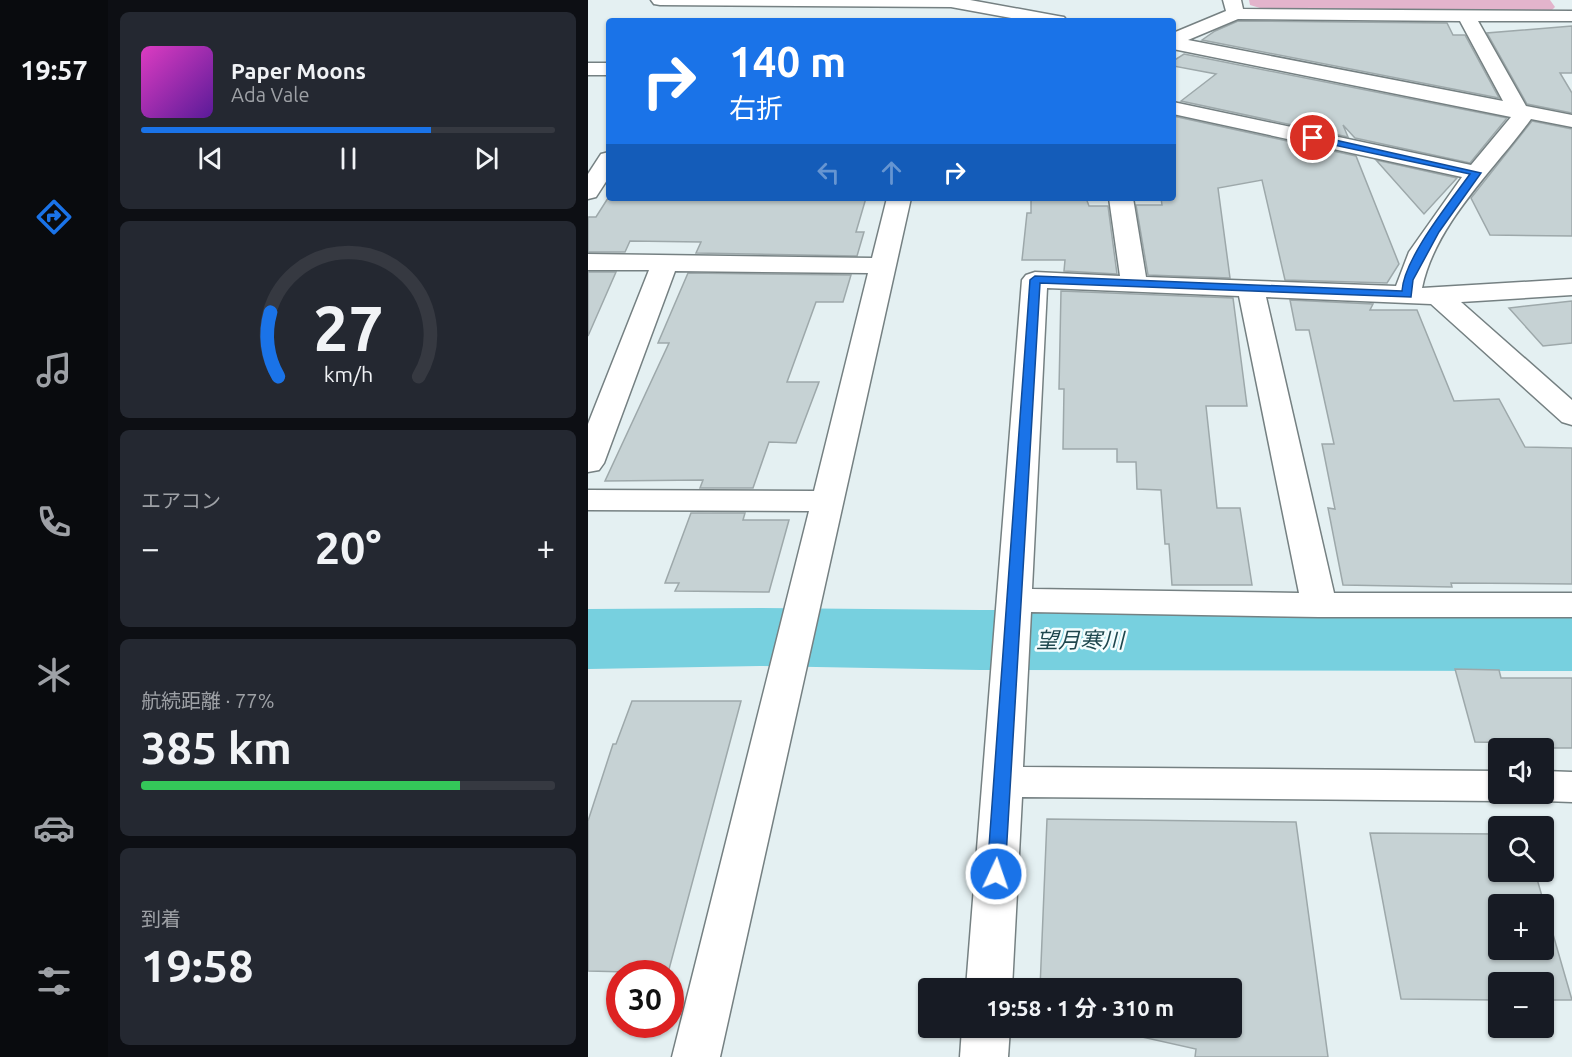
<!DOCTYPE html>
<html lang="ja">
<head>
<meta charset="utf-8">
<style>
	body { margin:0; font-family:Ubuntu,"Noto Sans JP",sans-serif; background:#242831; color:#f1f3f6; height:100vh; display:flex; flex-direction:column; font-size:22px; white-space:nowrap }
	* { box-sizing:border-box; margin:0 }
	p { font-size:20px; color:#9ea1a6 }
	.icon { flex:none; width:33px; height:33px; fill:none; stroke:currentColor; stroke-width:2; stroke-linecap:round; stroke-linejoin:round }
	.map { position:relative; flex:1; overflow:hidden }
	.side { display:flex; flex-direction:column; gap:12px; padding:12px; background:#0d0f14; width:480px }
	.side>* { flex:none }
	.hud { position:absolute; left:18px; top:18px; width:570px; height:183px; border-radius:6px; box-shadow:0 2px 4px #0004; background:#1a73e8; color:#fff; overflow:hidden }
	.fabs { position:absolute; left:900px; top:738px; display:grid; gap:12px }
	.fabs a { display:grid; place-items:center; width:66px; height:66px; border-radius:6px; background:#171b24; box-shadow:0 2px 4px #0004; font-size:30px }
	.speed { position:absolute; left:18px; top:960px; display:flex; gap:12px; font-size:30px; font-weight:700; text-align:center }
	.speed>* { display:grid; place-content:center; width:78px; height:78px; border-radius:50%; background:#171b24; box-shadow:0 2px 4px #0004; line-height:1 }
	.speed .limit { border:9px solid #d22; background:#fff; color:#111 }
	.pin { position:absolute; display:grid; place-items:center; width:51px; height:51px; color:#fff; margin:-26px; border:3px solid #fff; border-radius:50%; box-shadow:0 2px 6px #0007 }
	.me { position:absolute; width:66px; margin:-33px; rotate:3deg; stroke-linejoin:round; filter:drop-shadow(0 0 4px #0008) }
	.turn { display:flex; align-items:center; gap:21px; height:126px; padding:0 24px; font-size:27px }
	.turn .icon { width:78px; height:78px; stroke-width:2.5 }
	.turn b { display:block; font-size:42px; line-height:51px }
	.lanes { display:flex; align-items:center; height:57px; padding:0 24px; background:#0003; justify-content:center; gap:30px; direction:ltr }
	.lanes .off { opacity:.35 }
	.big { font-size:45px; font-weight:700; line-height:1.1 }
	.side .tile { flex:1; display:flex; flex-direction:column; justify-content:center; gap:9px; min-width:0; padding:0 21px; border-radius:9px; background:#242831 }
	.side .dial { align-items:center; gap:0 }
	.dial svg { height:156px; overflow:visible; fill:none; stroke:#363941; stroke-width:7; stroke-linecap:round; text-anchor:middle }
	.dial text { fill:#f1f3f6; stroke:none }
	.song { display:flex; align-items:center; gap:18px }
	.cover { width:72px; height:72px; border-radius:9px; background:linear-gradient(135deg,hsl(310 70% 55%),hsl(270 70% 35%)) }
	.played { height:6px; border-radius:3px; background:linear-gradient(90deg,#1a73e8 70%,#363941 70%) }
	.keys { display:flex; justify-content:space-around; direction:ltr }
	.heat { display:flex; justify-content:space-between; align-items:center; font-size:33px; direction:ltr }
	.charge { height:9px; border-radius:4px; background:linear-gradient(90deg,#34c759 77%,#363941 0) }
	.trip { position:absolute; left:330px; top:978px; width:324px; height:60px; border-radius:6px; background:#171b24; box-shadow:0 2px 4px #0004; font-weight:700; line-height:60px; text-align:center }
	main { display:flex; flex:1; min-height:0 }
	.tab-bar { display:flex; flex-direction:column; width:108px; justify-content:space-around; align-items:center; background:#090b0e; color:#9ea1a6 }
	.tab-bar .icon { width:42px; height:42px }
	.tab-bar .on { color:#1a73e8 }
	.tab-bar b { font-size:27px; color:#f1f3f6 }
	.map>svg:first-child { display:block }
	.green { fill:#e3b4cc }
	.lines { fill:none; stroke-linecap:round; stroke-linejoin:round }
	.river { fill:#77d0df; fill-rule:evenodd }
	.building { fill:#c6d2d4; stroke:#9da8aa; stroke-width:1.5; fill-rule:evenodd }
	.minor-casing { stroke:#758082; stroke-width:3 }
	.minor { fill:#fff; fill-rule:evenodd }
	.route { fill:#1a73e8; stroke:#114b97; stroke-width:1.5 }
	.labels { text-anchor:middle; stroke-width:5; stroke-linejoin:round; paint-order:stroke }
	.water-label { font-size:22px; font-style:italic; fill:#1e474e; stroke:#f3fdfe }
</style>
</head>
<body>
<main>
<nav class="tab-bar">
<b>19:57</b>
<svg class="icon on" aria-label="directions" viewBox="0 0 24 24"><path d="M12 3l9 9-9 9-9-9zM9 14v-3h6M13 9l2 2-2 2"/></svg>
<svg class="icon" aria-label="music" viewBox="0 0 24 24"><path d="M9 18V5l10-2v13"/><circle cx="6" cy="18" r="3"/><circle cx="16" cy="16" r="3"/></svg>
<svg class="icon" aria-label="phone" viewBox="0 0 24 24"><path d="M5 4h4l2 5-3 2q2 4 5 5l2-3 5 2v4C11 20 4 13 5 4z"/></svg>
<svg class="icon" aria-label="climate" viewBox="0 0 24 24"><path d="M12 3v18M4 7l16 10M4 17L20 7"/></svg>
<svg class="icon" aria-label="car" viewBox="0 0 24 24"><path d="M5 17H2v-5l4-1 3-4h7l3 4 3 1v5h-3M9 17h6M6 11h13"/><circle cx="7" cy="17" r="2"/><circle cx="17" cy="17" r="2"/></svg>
<svg class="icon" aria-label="filters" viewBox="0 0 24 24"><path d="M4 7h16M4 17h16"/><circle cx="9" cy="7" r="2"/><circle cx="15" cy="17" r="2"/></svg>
</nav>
<section class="side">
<div class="tile">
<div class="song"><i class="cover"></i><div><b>Paper Moons</b><p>Ada Vale</p></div></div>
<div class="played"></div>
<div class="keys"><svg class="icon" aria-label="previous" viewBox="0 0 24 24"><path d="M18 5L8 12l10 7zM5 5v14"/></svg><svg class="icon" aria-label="pause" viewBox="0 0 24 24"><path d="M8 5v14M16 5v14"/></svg><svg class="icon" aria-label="next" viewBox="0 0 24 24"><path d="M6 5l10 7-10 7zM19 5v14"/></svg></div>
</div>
<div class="tile dial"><svg viewBox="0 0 100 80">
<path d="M14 69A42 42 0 1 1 86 69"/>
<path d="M14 69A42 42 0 0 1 10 36" stroke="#1a73e8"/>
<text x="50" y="56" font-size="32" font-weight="700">27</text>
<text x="50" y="72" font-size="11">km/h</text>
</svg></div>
<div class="tile"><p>エアコン</p>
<div class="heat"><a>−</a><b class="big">20°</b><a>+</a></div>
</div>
<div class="tile"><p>航続距離 · 77%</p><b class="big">385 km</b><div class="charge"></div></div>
<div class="tile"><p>到着</p><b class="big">19:58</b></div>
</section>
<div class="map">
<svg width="984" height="1057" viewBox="0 0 984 1057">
	<rect width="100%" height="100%" fill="#e4f0f2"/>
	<!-- green -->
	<path class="green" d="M661 0H962L967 7 963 11 672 8 662 5Z"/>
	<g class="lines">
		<!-- river -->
		<path class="river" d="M172 608 392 610 984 611V671L392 670 172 666 0 669V609Z"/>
	</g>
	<!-- building -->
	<g class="building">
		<path d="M650 21 859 23 865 35H877L911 98 614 40 627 31Z"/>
		<path d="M984 26V73H972L984 93V113L939 104 899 33Z"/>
		<path d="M596 54 919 118 882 163 767 138 755 125 760 137 593 101 628 74 585 66V61Z"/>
		<path d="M585 116 768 156 811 264 799 283 697 280 674 180 630 188 642 278 560 275 548 205H574L573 198H585Z"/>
		<path d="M944 121 984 129V236L902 235 883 198Z"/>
		<path d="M788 160 869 178 836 214Z"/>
		<path d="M20 198H278L268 232H276L269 256 108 253 113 242 42 241 37 252H0V217H8Z"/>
		<path d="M443 198H498L501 206H520L529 274 476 271 477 260H434L439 213H443Z"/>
		<path d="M0 272H28L0 336Z"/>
		<path d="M100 273 263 275 255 302H228L199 382H231L208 443 181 442 165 488H112L115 480 17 481 81 343H70Z"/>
		<path d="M473 291 645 298 659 406H618L629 508H652L664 585H584L581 544H577L573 490 549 489 548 462H529V449H475L476 389H471Z"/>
		<path d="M702 300 785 304 782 310H829L866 401 911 399 937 447 984 448V584L863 583 864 587 755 585 740 508 747 509 734 444H746L721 330H708Z"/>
		<path d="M984 301V343L955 346 921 308Z"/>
		<path d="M103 513H157L155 520H201L181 592 87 591 91 583H77Z"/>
		<path d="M867 669 911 670 913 678H984V748H945L943 743 887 742Z"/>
		<path d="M44 701H153L80 973 0 971V821L25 744H28Z"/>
		<path d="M459 819 708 822 740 1057H607L608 1049 514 1028H644V988H452Z"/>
		<path d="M782 833 910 834V872H947L984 1000H956V982H910V1000L813 999ZM910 904H956V950H910Z"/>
	</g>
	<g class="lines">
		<defs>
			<g id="minor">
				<path d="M63 0H382L470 16 476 17 479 21H440L363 7 72 5 66 4Z"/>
				<path d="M635 0H653L655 9 984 11V21H890L938 106 984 115V127L943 119C906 170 847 224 834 288L984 279V295L873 302 984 400V425L974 422 843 304 678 297 746 593H984V617H731L443 612 435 767 910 771V794H926L924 797 910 801 434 797 424 988H378L434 280 438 275 447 272 532 276 521 198H545L558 277 808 286 821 252 874 177 585 114V102L883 165 923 117 585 49V33L638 11ZM650 19 872 21 915 101 600 40ZM459 288 651 296 711 593 444 589Z"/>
				<rect x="0" y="63" width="21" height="12"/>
				<path d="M21 152V177L8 197 0 199V174L13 154Z"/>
				<path d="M299 198H323L132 1057H84L221 511 0 510V490L226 491 280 273 87 271 16 463 11 470 0 472V424L61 270H0V254L284 258Z"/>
				<path d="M956 771 984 772V802L956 801 942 797 940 794H956Z"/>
				<path d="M374 1028H422L420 1057H372Z"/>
			</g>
		</defs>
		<!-- minor casing -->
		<use href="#minor" class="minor-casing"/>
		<!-- minor -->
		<use href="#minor" class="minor"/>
	</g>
	<!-- route -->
	<path class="route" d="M725 135 893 173 851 232 825 280 823 297 452 283 417 874 414 879 408 881 402 879 399 874 442 280 447 276 814 291C816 258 862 202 882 174L722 140V136Z"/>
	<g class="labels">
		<!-- water labels -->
		<g class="water-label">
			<text x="492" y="648">望月寒川</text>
		</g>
	</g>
</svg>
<div class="fabs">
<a><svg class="icon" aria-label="sound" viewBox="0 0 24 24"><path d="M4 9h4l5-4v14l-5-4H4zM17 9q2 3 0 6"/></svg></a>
<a><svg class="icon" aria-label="search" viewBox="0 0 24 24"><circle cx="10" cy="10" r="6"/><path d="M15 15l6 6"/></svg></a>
<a>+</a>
<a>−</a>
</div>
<div class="speed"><div class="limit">30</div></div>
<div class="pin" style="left:725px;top:138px;background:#d93025"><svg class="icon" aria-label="arrive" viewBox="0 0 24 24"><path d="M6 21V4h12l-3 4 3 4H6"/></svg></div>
<svg class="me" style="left:408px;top:874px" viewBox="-20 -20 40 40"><circle r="17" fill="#1a73e8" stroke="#fff" stroke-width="3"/><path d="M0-11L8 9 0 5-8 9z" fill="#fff"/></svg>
<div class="trip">19:58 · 1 分 · 310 m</div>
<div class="hud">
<div class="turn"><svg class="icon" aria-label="right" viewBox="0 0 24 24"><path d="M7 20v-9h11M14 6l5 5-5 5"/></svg><div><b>140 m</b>右折</div></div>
<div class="lanes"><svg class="icon off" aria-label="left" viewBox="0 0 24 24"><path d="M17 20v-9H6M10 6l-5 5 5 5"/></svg><svg class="icon off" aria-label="ahead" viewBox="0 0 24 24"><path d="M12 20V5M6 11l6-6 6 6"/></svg><svg class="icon" aria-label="right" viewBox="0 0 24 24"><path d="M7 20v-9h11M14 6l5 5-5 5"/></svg></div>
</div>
</div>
</main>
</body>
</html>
